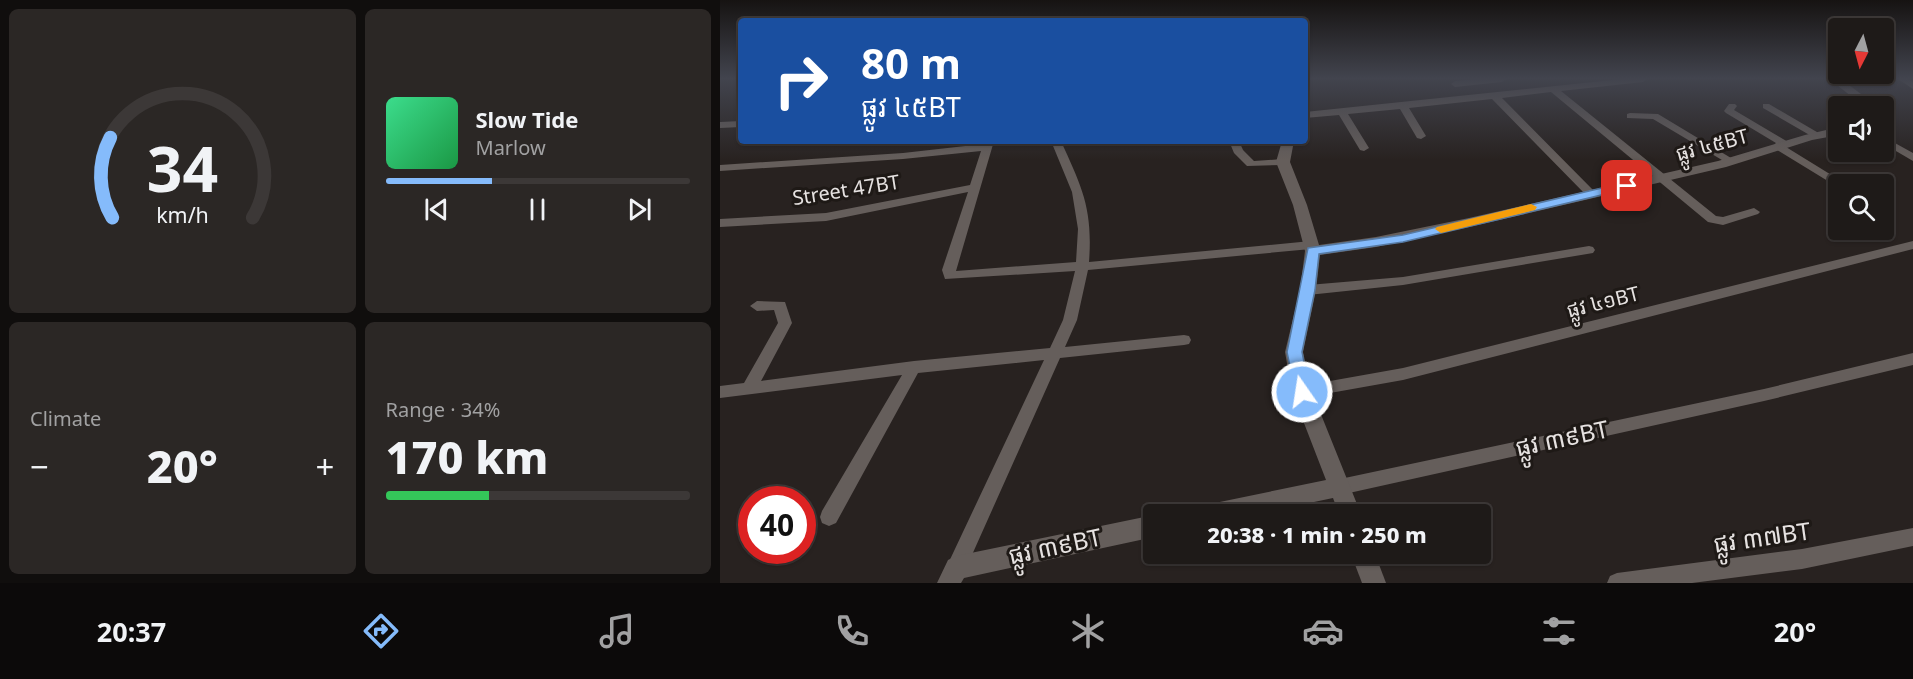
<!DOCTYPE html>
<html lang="en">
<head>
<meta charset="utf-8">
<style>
	body { margin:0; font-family:"Noto Sans","Noto Sans Khmer",sans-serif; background:#2b2725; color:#f1f3f6; height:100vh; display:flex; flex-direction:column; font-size:22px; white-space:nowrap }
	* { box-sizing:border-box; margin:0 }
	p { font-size:20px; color:#a1a1a2 }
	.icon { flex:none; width:33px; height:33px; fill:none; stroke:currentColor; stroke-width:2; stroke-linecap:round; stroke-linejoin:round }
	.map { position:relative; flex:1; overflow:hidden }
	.side { display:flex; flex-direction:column; gap:9px; padding:9px; background:#100e0d; width:720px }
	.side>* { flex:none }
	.guide { position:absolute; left:18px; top:18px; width:570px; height:126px; border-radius:6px; box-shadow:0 2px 4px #0004,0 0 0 2px #3c3837; background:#1a4fa0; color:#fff; overflow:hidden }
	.needle { width:39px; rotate:186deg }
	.fabs { position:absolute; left:1108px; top:18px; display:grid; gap:12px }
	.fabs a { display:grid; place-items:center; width:66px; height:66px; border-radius:6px; background:#1e1a18; box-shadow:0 2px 4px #0004,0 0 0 2px #3c3837; font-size:30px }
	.speed { position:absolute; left:18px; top:486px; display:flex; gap:12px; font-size:30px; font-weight:700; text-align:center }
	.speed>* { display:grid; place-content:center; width:78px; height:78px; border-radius:50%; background:#1e1a18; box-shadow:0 2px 4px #0004,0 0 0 2px #3c3837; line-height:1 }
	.speed .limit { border:9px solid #d22; background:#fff; color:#111 }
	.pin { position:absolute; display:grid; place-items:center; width:51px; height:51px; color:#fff; margin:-26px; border-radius:12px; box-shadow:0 3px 9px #0006 }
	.me { position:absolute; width:66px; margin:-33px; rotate:347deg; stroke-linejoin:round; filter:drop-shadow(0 0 4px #0008) }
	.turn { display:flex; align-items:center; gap:21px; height:126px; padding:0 24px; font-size:27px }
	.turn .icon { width:78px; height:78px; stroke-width:2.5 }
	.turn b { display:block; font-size:42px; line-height:51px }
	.big { font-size:45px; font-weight:800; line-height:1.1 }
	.side .card { flex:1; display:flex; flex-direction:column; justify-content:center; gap:9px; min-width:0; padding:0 21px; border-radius:9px; background:#2b2725 }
	.side .dial { align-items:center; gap:0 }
	.dial svg { height:156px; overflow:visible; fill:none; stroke:#3c3837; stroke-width:7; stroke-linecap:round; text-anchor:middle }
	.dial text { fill:#f1f3f6; stroke:none }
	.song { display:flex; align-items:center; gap:18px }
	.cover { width:72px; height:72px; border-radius:9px; background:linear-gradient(135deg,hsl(150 70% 55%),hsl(140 70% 35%)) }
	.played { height:6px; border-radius:3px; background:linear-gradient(90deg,#85bbfb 35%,#3c3837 35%) }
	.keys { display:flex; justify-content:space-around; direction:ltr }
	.heat { display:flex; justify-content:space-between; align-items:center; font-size:33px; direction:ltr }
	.charge { height:9px; border-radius:4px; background:linear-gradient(90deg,#34c759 34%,#3c3837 0) }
	.side .tiles { flex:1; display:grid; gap:9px; grid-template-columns:repeat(2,1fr) }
	.trip { position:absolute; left:423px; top:504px; width:348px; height:60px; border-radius:6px; background:#1e1a18; box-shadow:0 2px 4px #0004,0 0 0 2px #3c3837; font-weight:800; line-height:60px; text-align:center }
	.dock { display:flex; height:96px; justify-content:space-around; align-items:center; background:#0c0a0a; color:#a1a1a2 }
	.dock .icon { width:42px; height:42px }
	.dock .active { color:#85bbfb }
	.dock b { font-size:27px; color:#f1f3f6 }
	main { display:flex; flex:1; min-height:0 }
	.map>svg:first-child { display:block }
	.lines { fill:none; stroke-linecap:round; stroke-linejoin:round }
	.minor { fill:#655e5b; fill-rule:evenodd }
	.tertiary { fill:#655e5b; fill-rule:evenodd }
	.route { fill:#85bbfb; stroke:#567aa3; stroke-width:1.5 }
	.slow { fill:#f59e0b }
	.labels { text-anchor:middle; stroke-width:6; stroke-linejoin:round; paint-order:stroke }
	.street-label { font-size:20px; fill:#e6e2e1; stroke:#1e1916 }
	.near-street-label { font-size:24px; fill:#e6e2e1; stroke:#1e1916 }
</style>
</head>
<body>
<main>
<section class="side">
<div class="tiles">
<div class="card dial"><svg viewBox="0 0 100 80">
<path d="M14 69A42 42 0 1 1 86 69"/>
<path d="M14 69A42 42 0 0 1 13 28" stroke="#85bbfb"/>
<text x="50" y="56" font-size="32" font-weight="700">34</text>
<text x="50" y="72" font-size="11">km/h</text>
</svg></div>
<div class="card">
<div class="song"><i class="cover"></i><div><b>Slow Tide</b><p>Marlow</p></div></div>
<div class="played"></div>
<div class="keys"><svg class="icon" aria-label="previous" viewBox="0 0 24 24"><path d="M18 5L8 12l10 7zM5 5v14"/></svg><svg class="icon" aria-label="pause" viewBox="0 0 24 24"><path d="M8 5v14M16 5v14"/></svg><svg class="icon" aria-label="next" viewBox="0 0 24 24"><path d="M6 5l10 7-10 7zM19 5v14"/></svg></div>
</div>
<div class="card"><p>Climate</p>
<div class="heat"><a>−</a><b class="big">20°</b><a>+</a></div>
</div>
<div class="card"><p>Range · 34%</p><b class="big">170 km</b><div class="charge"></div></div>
</div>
</section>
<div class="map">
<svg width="1193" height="583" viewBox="0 0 1193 583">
	<rect width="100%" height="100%" fill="#282220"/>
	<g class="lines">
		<!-- minor -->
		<g class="minor">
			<path d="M760 79H786L782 82 735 87 731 84 735 81Z"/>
			<path d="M902 79H927L923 82 841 91 996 216 1003 217 1034 208 1040 212 1038 214 1003 225 988 222 831 92 782 98 874 191V195H866L772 99 689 108 706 136 701 139 697 138 680 109 628 114 649 148 644 151 640 150 619 115 585 118V112Z"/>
			<path d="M1178 79H1188L1193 82V89Z"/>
			<path d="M1009 104H1015L1017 106 1014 110 1068 142 1069 144 1066 147 1126 184 1116 186 1054 148 1053 146 1056 143 1006 113 1004 111Z"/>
			<path d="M1043 104H1049L1102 135 1101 137H1093L1043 108Z"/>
			<path d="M910 113 938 114 1016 161 1011 164 1007 163 933 119 907 118V114Z"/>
			<path d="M21 121V127L0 128V122Z"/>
			<path d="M1164 137 1193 153V161L1164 144Z"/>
			<path d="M264 141H274L236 271 356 262 358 229 352 192 331 141H341C362 188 373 208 369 262L591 241 597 245 591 249 368 270 357 320 345 347 464 335 469 336 471 340 469 344 464 345 340 358 243 575 236 578 229 575 226 568 324 360 198 373 116 523 109 526 102 523 100 517 102 511 182 375 0 398V386L24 383 58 323 54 310 37 311 30 306 37 301 65 302 72 323 41 381 194 361 330 348 343 320 355 271 225 279 222 270 248 192 106 221 0 227V219L106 213 250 185 261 151 183 159 0 171V165L183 153 263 144Z"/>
			<path d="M452 141H480C474 146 458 146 452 141Z"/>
			<path d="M509 141H519L523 150 534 161 563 159 568 162 563 165 527 166 514 153Z"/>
			<path d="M1193 241V249L683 380 582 398 576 396 574 392 576 388 582 386 683 368Z"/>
			<path d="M869 246 873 247 875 250 873 253 683 285 588 295 581 290 588 285 683 277Z"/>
			<path d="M1193 353V365L1044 401 620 495 614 493 611 487 614 481 620 479 1044 389Z"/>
			<path d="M1193 528V546L1082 569 972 583H887L890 576 897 573 1082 549Z"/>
		</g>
		<!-- tertiary -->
		<g class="tertiary">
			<path d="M1109 79H1121L1157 106H1144Z"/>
			<path d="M1164 113 1168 114 1170 122 1164 126Z"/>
			<path d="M1119 127V135L1092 140 1006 167 749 227 656 247 600 255 596 290 583 352 592 392 641 514H619L613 498 537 514H479L482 507 490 504 606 480 572 392 565 352 580 290 585 251 573 205 556 162 562 141H574L570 162 587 205 599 245 656 237 749 218 998 161 1085 135Z"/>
			<path d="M434 515V537L244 578 241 583H217L228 560 236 556Z"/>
			<path d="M631 554H655L666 583H642Z"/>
		</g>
	</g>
	<!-- sky -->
	<linearGradient id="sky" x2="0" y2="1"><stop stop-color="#161312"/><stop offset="0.49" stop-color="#42444e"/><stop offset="1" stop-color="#42444e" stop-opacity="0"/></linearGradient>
	<rect width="1193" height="160" fill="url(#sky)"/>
	<!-- route -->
	<path class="route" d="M907 182 912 186 911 188 683 242 599 254 595 290 582 352 590 392 588 396 582 398 576 396 567 352 588 248 683 235Z"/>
	<!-- slow -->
	<path class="slow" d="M811 204 817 207 815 210 721 233 715 229 717 227Z"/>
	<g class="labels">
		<!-- street labels -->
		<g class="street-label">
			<text transform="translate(992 145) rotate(-15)" y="7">ផ្លូវ ៤៥BT</text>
			<text transform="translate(126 190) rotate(-9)" y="7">Street 47BT</text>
			<text transform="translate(883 302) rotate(-14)" y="7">ផ្លូវ ៤១BT</text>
		</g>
		<!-- near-street labels -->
		<g class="near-street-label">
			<text transform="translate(842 439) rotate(-12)" y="8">ផ្លូវ ៣៩BT</text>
			<text transform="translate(1042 538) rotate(-8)" y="8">ផ្លូវ ៣៧BT</text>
			<text transform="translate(335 547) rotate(-12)" y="8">ផ្លូវ ៣៩BT</text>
		</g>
	</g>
</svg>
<div class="fabs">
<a><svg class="needle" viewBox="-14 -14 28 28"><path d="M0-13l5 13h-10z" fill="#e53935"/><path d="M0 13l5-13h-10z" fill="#a1a1a2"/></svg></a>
<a><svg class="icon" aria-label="sound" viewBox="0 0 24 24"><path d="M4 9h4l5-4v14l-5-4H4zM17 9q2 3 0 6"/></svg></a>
<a><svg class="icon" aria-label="search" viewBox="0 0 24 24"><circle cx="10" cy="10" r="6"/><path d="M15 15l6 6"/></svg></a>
</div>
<div class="speed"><div class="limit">40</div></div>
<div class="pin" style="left:907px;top:186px;background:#d93025"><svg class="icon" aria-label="arrive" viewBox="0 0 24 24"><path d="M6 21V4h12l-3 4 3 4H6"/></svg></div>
<svg class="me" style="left:582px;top:392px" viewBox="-20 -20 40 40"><circle r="17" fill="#85bbfb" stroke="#fff" stroke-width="3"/><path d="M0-11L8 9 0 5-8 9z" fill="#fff"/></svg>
<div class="trip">20:38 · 1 min · 250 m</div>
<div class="guide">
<div class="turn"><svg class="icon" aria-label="right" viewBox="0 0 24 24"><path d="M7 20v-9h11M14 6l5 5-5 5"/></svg><div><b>80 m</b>ផ្លូវ ៤៥BT</div></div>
</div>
</div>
</main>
<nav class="dock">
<b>20:37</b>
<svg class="icon active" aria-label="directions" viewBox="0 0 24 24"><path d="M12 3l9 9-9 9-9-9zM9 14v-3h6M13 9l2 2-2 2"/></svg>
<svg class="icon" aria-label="music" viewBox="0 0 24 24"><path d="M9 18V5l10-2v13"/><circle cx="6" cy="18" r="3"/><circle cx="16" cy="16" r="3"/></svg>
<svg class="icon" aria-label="phone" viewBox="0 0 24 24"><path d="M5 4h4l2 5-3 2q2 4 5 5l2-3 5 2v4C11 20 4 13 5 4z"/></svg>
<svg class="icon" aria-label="climate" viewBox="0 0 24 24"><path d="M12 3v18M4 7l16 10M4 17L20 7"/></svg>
<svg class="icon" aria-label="car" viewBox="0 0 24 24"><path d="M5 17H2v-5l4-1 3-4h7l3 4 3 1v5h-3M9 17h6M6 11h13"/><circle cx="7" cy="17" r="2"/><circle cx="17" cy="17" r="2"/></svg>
<svg class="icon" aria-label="filters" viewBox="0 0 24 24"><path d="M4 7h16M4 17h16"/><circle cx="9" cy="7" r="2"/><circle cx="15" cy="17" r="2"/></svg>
<b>20°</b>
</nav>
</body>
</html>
